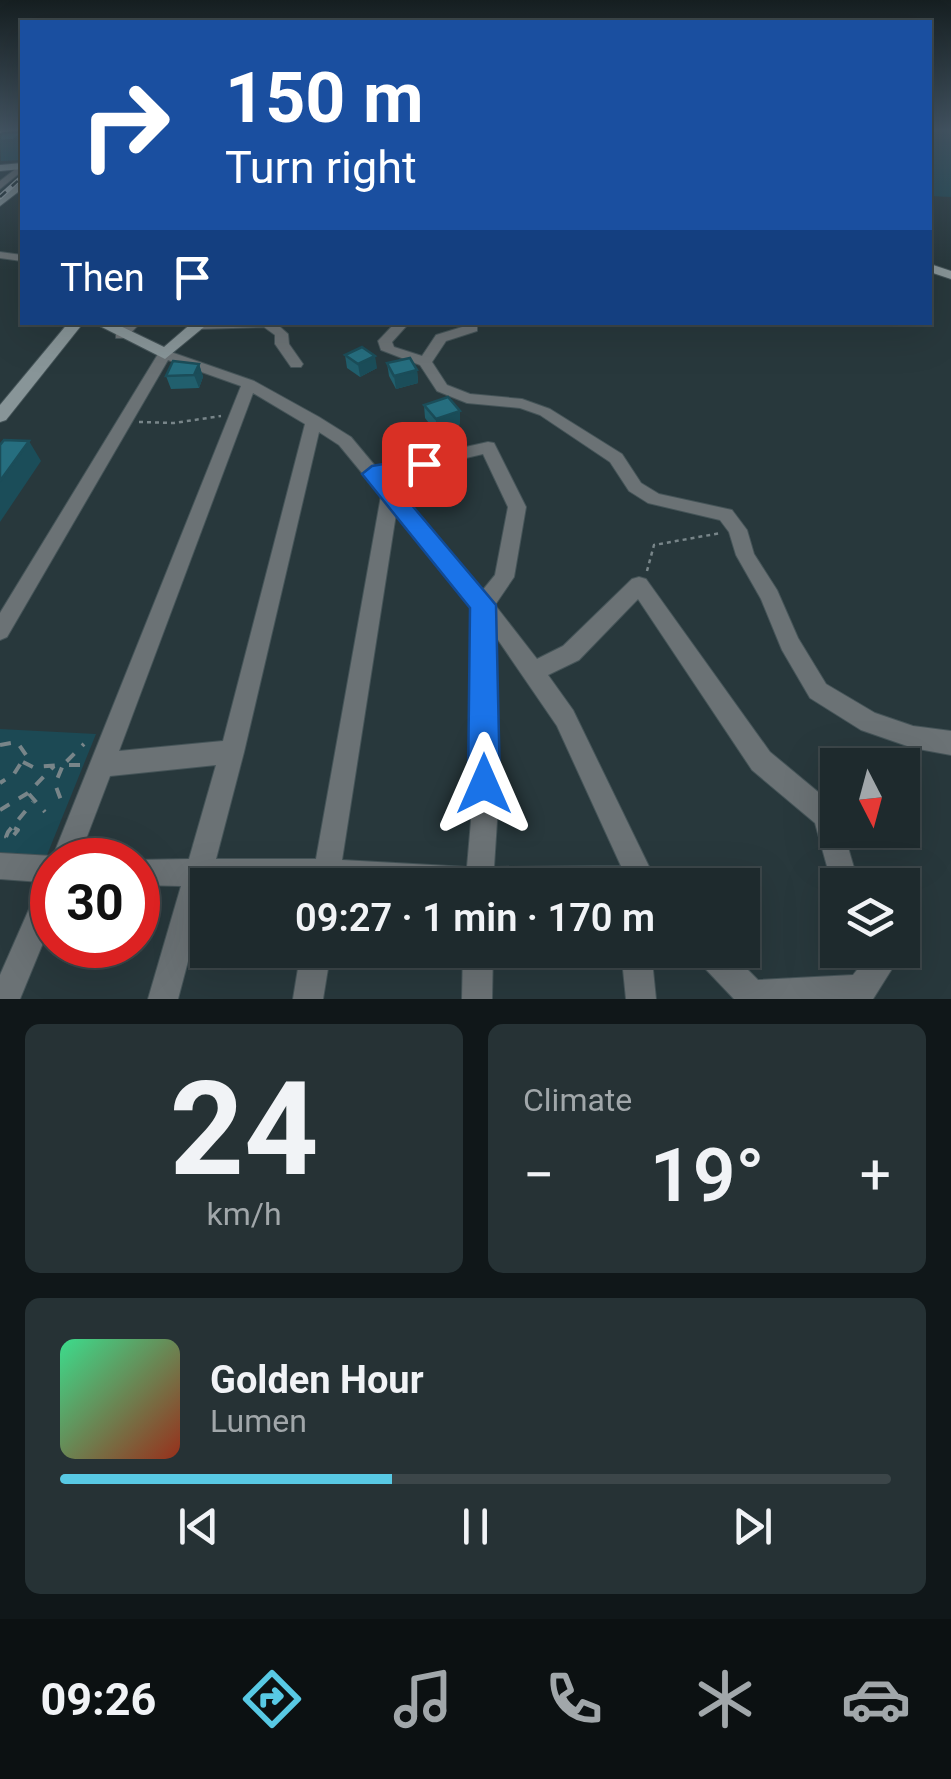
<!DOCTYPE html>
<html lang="en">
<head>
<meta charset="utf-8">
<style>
	body { margin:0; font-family:Roboto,sans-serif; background:#263235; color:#f1f3f6; height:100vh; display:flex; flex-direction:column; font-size:38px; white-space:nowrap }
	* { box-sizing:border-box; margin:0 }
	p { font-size:32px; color:#a1a7aa }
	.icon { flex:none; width:55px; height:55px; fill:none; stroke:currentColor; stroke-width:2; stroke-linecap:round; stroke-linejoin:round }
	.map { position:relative; height:999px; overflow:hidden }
	.details { display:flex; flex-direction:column; gap:25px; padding:25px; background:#101719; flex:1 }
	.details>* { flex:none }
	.guide { position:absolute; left:20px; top:20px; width:912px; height:305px; border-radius:0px; box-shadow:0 10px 40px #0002,0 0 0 2px #3c4649; background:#1a4fa0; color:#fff; overflow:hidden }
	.needle { width:65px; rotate:174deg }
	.controls { position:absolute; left:820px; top:748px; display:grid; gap:20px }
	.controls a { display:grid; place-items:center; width:100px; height:100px; border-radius:0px; background:#1e2a2d; box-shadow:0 10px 40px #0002,0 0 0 2px #3c4649; font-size:50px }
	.speed { position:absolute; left:30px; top:838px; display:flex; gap:20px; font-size:50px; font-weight:700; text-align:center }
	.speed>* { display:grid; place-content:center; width:130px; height:130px; border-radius:50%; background:#1e2a2d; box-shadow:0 10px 40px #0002,0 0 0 2px #3c4649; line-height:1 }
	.speed .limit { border:15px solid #d22; background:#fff; color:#111 }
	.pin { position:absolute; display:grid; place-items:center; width:85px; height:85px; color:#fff; margin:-42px; border-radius:20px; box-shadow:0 5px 15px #0006 }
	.me { position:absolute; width:110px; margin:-55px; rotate:0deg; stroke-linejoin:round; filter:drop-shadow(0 0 8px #0008) }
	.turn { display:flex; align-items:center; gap:35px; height:210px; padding:0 40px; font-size:45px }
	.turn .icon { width:130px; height:130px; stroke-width:2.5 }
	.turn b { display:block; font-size:70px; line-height:85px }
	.then { display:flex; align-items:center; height:95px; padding:0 40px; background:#0003; gap:20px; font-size:38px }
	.big { font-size:75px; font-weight:600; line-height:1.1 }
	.details .widget { flex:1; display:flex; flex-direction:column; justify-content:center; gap:15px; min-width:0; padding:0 35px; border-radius:15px; background:#263235 }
	.details .dial { align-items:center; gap:0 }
	.dial b { font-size:130px; line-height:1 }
	.song { display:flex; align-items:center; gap:30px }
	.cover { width:120px; height:120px; border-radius:15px; background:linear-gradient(135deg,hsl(150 70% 55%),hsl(10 70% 35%)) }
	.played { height:10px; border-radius:5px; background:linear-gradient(90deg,#58c9e4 40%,#3c4649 40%) }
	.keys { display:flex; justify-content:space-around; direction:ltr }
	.heat { display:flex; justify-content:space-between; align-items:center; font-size:55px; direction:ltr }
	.details .tiles { flex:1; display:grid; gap:25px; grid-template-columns:1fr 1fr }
	.widget:last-child { grid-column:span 2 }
	.trip { position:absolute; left:190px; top:868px; width:570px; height:100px; border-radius:0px; background:#1e2a2d; box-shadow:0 10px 40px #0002,0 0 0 2px #3c4649; font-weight:600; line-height:100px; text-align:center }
	.menu { display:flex; height:160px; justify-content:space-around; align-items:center; background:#0c1112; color:#a1a7aa }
	.menu .icon { width:70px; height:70px }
	.menu .on { color:#58c9e4 }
	.menu b { font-size:45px; color:#f1f3f6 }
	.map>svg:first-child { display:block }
	.green { fill:#1c4954 }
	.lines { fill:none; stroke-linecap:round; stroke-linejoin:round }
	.street-casing { stroke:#455458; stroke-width:2 }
	.secondary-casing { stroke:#455458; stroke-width:2 }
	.highway-casing { stroke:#455458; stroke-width:2 }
	.path-far1 { stroke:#788589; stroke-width:2.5; stroke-dasharray:4 4; stroke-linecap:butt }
	.path { stroke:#788589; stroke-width:4; stroke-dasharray:11 11; stroke-linecap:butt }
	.street { fill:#6b7275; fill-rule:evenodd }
	.secondary { fill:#889598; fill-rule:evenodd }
	.highway { fill:#b4c7cc; fill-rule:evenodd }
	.rail-casing { stroke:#a7b2b6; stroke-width:5 }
	.rail { stroke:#1f2e32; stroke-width:2.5; stroke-dasharray:8; stroke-linecap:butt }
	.wall { fill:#215f6d }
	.shaded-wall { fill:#1b4d59 }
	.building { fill:#266e7f; stroke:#1b4d59; stroke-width:2.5 }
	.route { fill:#1a73e8; stroke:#114b97; stroke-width:2.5 }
</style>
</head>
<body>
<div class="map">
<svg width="951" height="999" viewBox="0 0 951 999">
	<rect width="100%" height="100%" fill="#28383c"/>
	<!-- green -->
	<g class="green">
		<path d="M930 130H951V197L930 196Z"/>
		<path d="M0 729 96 734 45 860 0 855Z"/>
	</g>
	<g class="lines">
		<defs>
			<g id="street">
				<path d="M22 164V171L0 189V181Z"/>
				<path d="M0 252 22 255V261L0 258Z"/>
				<path d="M127 322H141L126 338H116V332Z"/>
				<path d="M196 322H295L279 326 288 334 289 344 303 364 301 367H291L275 344V335L264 327 201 329 196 328Z"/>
				<path d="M396 322H410L392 342 394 347 422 356 436 335 472 324 477 325V331L446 341 432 362 447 385 470 394 522 399 550 409 622 454 641 483 659 494 732 510 747 530 754 554 777 590 798 638 826 684 875 713 913 726 951 731V755L913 748 861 730 810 698 782 650 761 599 736 555 729 532 720 520 648 503 629 491 610 462 540 415 520 408 467 403 437 391 420 365 381 350 378 341Z"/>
				<path d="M165 350 254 381 319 417 351 437 376 467 488 442 494 443 526 507 514 577 495 605 537 659 563 646 632 579 639 577 646 579 770 752 835 806 838 830H843L859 885H838V896L835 895 815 823 752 770 638 599 579 660 548 675 573 710 658 885H208L178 999H148L181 886 138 885V860H134L189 859 216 765 110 776 78 860H52V921L20 999H0V975L41 882 0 879V853L53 856 241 386 168 360 7 637 0 640V613L158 354ZM253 393 305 424 223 741 119 751ZM319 432 339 445 381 496 316 859H216L244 752ZM483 454 508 507 495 575 482 591 385 477ZM396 514 473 608 471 821 467 867 342 860ZM494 634 557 726 621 866 494 867 497 821Z"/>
				<path d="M301 950H331L323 999H293Z"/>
				<path d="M463 950H493L492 999H462Z"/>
				<path d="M621 950H651L656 999H626Z"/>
				<path d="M692 950H728L758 980 853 975 864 961 859 950H889L895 964 873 999H734L697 960Z"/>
			</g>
			<g id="secondary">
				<path d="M22 163V169L0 171V165Z"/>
				<path d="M22 181V189L0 206V197Z"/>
				<path d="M930 264 951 271V279L930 272Z"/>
				<path d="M69 322H84L6 420 0 422V405Z"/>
				<path d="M92 322H112L164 347 193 322H210L165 359Z"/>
			</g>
			<path id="highway" d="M0 130H18L0 139Z"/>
		</defs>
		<!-- street casing -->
		<use href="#street" class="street-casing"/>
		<!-- secondary casing -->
		<use href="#secondary" class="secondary-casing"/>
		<!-- highway casing -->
		<use href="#highway" class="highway-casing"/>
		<!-- path-far1 -->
		<g class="path-far1">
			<path d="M139 422 174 423 221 416"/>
			<path d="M647 571 654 545 721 533"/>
		</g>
		<!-- path -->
		<g class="path">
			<path d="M0 745 17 742 26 755 14 774 0 783"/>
			<path d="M23 762 33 767 63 765 55 784 61 800"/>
			<path d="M80 765H63L84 744"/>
			<path d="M29 794 45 812"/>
			<path d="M0 810 28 793 54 766"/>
			<path d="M14 828 18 830 10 840 6 837 8 832 33 802"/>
		</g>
		<!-- street -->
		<use href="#street" class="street"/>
		<!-- secondary -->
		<use href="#secondary" class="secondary"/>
		<!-- highway -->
		<use href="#highway" class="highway"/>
		<defs>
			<path id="rail" d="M0 197 22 177"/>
		</defs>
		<!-- rail casing -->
		<use href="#rail" class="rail-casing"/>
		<!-- rail -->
		<use href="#rail" class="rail"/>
	</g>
	<!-- wall -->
	<g class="wall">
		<path d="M345 355 377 368 360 377 347 368Z"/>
		<path d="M387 363 417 370 418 383 396 389 389 376Z"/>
		<path d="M199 364 203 377 199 388 171 389 166 376Z"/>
		<path d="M424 405 460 411V424L436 432 425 418Z"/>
	</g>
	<!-- shaded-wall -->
	<g class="shaded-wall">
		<path d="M22 133V160L1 161 0 141Z"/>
		<path d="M375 356 377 368 360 377 358 364Z"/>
		<path d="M199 364 203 377 199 388 194 375Z"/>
		<path d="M417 370 418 383 396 389 394 376Z"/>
		<path d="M460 411V424L436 432V419Z"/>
		<path d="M29 441 41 461 0 522V481Z"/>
	</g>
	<!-- building -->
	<g class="building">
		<path d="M3 133 22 132 14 140 0 141V135Z"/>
		<path d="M362 347 375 356 358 364 345 355Z"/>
		<path d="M410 358 417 370 394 376 387 363Z"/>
		<path d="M173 361 199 364 194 375 166 376Z"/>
		<path d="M448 397 460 411 436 419 424 405Z"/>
		<path d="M4 440 29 441 0 481V445Z"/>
	</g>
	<!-- sky -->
	<linearGradient id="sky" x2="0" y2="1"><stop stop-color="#161f21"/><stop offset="0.48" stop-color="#425361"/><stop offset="1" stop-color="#425361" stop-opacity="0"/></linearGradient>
	<rect width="951" height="270" fill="url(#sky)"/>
	<!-- route -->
	<path class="route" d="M424 457 432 459 435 464 432 469 389 478 496 605 500 784 495 796 484 801 473 796 468 784 470 608 362 474 372 466Z"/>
</svg>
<div class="controls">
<a><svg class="needle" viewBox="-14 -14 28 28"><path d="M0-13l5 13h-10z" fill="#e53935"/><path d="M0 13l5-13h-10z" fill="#a1a7aa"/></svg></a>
<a><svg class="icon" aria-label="layers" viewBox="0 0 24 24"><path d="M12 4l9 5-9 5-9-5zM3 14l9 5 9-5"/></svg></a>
</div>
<div class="speed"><div class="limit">30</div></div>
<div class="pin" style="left:424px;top:464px;background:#d93025"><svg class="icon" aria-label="arrive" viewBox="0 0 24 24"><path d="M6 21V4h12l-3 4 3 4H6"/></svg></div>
<svg class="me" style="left:484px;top:784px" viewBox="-20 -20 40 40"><path d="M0-17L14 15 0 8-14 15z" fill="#1a73e8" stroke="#fff" stroke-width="4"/></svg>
<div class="trip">09:27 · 1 min · 170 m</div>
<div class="guide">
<div class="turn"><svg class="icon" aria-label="right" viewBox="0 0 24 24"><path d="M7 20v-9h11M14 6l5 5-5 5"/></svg><div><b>150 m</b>Turn right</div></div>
<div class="then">Then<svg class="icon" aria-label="arrive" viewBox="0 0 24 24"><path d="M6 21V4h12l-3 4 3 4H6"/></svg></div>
</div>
</div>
<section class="details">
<div class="tiles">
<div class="widget dial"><b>24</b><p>km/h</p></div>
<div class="widget"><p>Climate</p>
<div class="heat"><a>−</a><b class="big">19°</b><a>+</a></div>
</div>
<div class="widget">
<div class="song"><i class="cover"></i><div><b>Golden Hour</b><p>Lumen</p></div></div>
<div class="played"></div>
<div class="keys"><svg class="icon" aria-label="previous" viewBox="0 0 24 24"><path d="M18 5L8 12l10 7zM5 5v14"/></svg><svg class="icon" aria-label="pause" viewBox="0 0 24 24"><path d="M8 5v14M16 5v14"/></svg><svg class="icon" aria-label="next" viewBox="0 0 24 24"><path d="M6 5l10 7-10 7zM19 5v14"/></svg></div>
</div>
</div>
</section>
<nav class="menu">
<b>09:26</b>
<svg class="icon on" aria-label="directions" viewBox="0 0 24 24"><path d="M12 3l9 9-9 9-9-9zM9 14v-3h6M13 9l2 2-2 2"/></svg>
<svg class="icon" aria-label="music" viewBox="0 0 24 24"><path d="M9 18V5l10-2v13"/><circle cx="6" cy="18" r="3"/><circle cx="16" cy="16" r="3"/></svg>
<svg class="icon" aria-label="phone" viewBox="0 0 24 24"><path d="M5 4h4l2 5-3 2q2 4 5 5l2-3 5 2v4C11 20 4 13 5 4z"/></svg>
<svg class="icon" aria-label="climate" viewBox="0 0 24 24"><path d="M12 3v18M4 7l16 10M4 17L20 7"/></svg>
<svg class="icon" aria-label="car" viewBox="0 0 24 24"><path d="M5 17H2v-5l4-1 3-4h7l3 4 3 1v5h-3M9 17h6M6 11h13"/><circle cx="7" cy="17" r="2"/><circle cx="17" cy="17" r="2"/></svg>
</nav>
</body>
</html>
